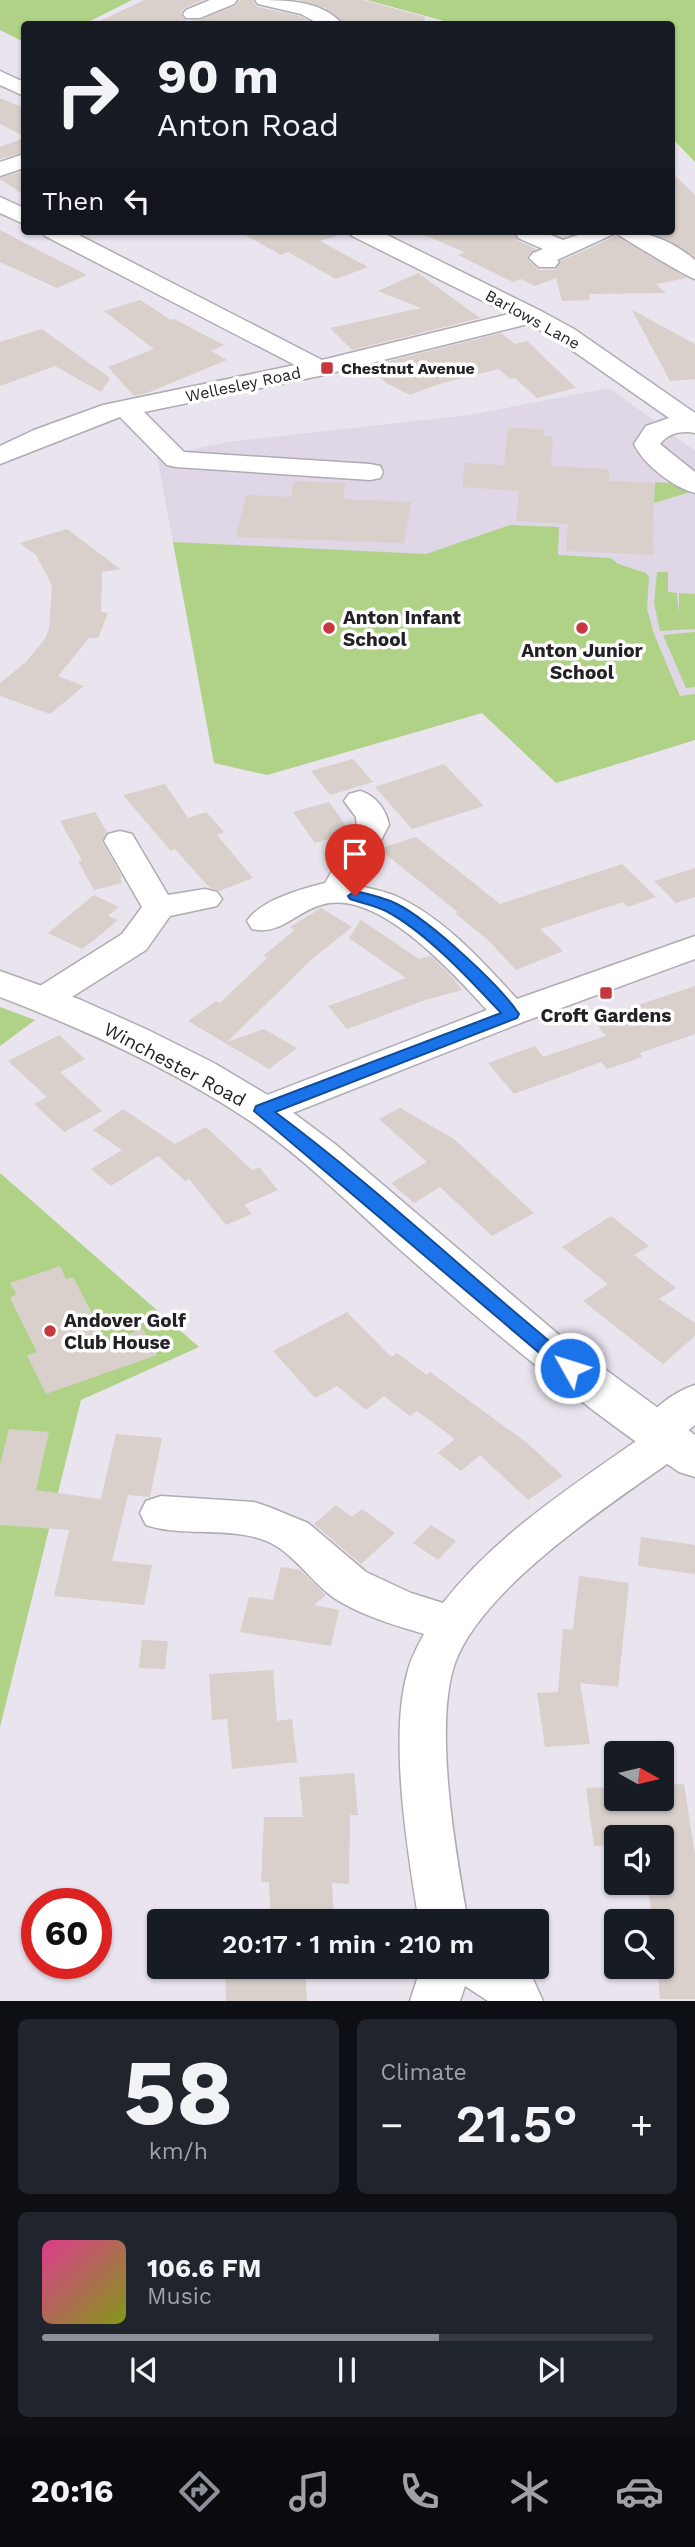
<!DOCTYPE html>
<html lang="en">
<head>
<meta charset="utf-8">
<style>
	body { margin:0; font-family:"Work Sans",sans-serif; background:#20242c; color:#f1f3f6; height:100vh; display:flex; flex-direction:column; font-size:26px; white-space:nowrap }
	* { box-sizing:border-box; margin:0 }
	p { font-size:23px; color:#9ea1a6 }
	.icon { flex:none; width:38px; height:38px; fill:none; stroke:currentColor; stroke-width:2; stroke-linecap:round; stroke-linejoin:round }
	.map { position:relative; height:2001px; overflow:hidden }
	.panel { display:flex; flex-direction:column; gap:18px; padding:18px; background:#0d0f14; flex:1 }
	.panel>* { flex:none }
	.hud { position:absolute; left:21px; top:21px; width:654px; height:214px; border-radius:7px; box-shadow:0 2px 5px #0004; background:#171b24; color:#f1f3f6; overflow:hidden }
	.needle { width:46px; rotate:98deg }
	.controls { position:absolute; left:604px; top:1741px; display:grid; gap:14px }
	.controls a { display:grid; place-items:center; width:70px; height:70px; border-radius:7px; background:#171b24; box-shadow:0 2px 5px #0004; font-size:35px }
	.speed { position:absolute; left:21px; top:1888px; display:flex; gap:14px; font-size:35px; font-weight:700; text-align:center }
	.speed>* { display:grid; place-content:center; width:91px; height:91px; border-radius:50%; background:#171b24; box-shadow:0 2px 5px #0004; line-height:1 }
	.speed .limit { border:10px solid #d22; background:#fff; color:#111 }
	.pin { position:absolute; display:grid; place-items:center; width:60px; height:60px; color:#fff; margin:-72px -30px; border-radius:50% 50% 50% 0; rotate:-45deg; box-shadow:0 0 7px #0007 }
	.pin .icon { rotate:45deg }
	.me { position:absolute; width:77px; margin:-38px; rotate:309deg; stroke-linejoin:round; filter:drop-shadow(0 0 5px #0008) }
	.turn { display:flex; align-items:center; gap:24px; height:147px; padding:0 21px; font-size:32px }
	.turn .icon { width:91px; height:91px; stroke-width:2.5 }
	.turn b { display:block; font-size:49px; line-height:60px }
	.then { display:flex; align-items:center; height:66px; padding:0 21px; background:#0003; gap:14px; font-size:26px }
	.big { font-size:52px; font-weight:600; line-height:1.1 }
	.panel .card { flex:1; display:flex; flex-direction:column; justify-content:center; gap:10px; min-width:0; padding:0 24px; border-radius:10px; background:#20242c }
	.panel .dial { align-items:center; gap:0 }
	.dial b { font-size:91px; line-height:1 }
	.song { display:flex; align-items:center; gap:21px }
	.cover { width:84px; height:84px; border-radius:10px; background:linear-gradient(135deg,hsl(330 70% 55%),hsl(70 70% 35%)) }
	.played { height:7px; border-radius:4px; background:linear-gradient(90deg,#8c9099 65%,#363941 65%) }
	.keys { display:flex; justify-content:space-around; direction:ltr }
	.heat { display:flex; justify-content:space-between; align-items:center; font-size:38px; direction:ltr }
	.panel .tiles { flex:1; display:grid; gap:18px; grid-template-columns:1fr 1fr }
	.card:last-child { grid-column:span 2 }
	.trip { position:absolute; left:147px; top:1909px; width:402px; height:70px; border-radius:7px; background:#171b24; box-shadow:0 2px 5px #0004; font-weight:600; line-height:70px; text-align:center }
	.dock { display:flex; height:112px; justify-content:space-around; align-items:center; background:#090b0e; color:#9ea1a6 }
	.dock .icon { width:49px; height:49px }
	.dock .selected { color:#8c9099 }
	.dock b { font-size:32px; color:#f1f3f6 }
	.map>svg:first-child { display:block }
	.built { fill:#dfd7e6 }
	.green { fill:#afd287 }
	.building { fill:#d9cfcb }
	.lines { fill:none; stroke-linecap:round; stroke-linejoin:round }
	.minor-casing { stroke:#afabb3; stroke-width:3 }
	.major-casing { stroke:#afabb3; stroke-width:3 }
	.minor { fill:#fff; fill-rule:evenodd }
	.major { fill:#fff; fill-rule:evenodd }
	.route { fill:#1a73e8; stroke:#114b97; stroke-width:2 }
	.poi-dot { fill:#c6373f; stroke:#fff; stroke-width:2.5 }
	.labels { text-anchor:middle; stroke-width:7; stroke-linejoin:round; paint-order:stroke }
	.far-street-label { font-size:16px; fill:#232125; stroke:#fff }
	.far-poi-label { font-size:16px; font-weight:bold; fill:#232125; stroke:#fff; text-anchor:start }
	.poi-label { font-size:19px; font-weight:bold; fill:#232125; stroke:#fff; text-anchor:start }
	.street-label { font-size:19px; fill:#232125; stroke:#fff }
</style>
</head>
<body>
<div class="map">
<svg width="695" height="2001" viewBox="0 0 695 2001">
	<rect width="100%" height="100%" fill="#e9e4ed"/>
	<!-- built -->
	<path class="built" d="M610 388 695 451V740L556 783 482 713 267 775 214 763 157 456 228 442 469 415Z"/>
	<!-- green -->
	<g class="green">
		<path d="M0 0H132L84 24H24V42L0 30Z"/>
		<path d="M367 0H695V162L672 138V24H455Z"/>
		<path d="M655 482 677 484 692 489 690 492 654 503Z"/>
		<path d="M510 525 559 527 558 555 611 558 618 564 646 573 649 577 647 609 654 634 680 696 695 694V740L556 783 482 713 267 775 214 763 173 542 426 554Z"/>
		<path d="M657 572H668V592L677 593 679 614V593L695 594V629L660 631 654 603Z"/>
		<path d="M695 632V687L686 688 663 635Z"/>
		<path d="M0 1007 35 1020 0 1046Z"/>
		<path d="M0 1173 199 1347 81 1400 0 1727Z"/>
	</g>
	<!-- building -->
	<g class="building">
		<path d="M145 0H203L184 8 180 14 186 21 201 20 235 6 240 0H252L257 7 300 16 314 24H93Z"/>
		<path d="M299 0H363L425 17 424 24H344L325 8Z"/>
		<path d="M0 98 24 108V136L0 124Z"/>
		<path d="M24 138V152L0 159V147Z"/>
		<path d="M24 171V195L0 179V178Z"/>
		<path d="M672 173 695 195V257L666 239 643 231H672Z"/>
		<path d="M0 230 17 239 87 275 57 288 0 262Z"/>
		<path d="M238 231H339V235L320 241 368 267 336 279 288 252 281 255Z"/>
		<path d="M415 231H514L517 240 536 249 526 258 539 270H555L561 261 616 236 687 278 656 284 666 293 589 294 590 300 562 301 556 278 535 286 521 279 513 282 458 255 464 252Z"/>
		<path d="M418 273 480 318 352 350 330 328 421 308 378 291Z"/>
		<path d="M140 300 171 320 174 319 224 345 211 351 227 360 147 393 134 396 108 367 154 349 104 311Z"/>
		<path d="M632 310 695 344V379L670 381Z"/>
		<path d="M42 329 110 378 101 392 55 366 0 386V342Z"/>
		<path d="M501 333 515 344 527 341 576 388 537 398 515 378 510 379 499 369 442 383 410 395 386 383 369 366Z"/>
		<path d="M508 428 544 429 543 436 553 437 551 466 609 469V481L654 483 653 555 566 551 568 524 516 521 519 491 462 487 465 463 504 465Z"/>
		<path d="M294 481 345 483 343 499 411 502 404 543 236 537 246 495 291 497Z"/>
		<path d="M67 529 120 569 102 572 101 612 108 613 98 638H89L58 676 84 686 50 714 0 696V683L25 663 45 639 49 629 52 585 36 555 20 543Z"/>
		<path d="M353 759 373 782 330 795 311 771Z"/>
		<path d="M444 764 484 806 412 829 375 787Z"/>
		<path d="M165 784 188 818 206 812 224 832 217 835 253 878 219 891 209 887 175 849 171 851 123 795Z"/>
		<path d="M329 802 351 833 315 843 293 812Z"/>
		<path d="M95 812 107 832 102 842 122 877 120 878 122 883 94 890 78 861 82 860 60 821Z"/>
		<path d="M416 837 500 904 622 864 656 897 628 907 623 902 540 929 563 951 516 970 488 940 455 913 458 912 379 849Z"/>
		<path d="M695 868V897L676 903 654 881Z"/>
		<path d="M94 895 119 907 108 916 118 920 93 941 82 949 48 933Z"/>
		<path d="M321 908 352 927 311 960 227 1042 264 1029 297 1048 269 1069 188 1021 216 1001 220 1003 267 958 263 956 295 930 290 927Z"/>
		<path d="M361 920 419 959 431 956 453 978 462 990 425 1000 347 1029 328 1006 406 978 349 938Z"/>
		<path d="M695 986V1034L640 1053 642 1057 607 1069 601 1062 514 1094 488 1063 535 1046 543 1057 606 1036 593 1020Z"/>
		<path d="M59 1035 85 1059 60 1072 102 1111 64 1132 34 1104 47 1097 8 1061Z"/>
		<path d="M400 1108 454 1139 534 1213 492 1236 440 1187 414 1203 391 1183 427 1162 379 1119Z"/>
		<path d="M123 1109 175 1144 206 1127 252 1170 259 1167 278 1190 244 1205 252 1214 226 1225 189 1179 185 1181 158 1156 111 1186 91 1169 122 1150 93 1130Z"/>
		<path d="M611 1216 649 1246 634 1255 676 1288 659 1299 695 1323V1336L663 1364 583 1301 608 1284 562 1247Z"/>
		<path d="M60 1266 66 1279 73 1277 107 1342 143 1329 157 1355 46 1394 27 1355 37 1352 10 1298 16 1294 10 1283Z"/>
		<path d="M347 1312 391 1357 397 1353 427 1375 430 1372 527 1443 563 1476 528 1500 480 1455 461 1471 438 1453 455 1439 417 1411 410 1416 384 1396 366 1410 337 1386 315 1398 273 1351Z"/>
		<path d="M9 1429 49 1432 36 1490 101 1499 116 1434 162 1438 150 1497 128 1495 112 1561 152 1565 144 1605 54 1596 69 1530 0 1525V1464Z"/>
		<path d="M336 1505 352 1517 362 1509 395 1533 361 1564 314 1524Z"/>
		<path d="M431 1525 456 1541 438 1560 413 1543Z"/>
		<path d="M641 1537 695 1545V1574L638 1566Z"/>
		<path d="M281 1567 300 1570 326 1595 314 1605 339 1610 331 1646 240 1632 249 1597 273 1600Z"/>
		<path d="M579 1576 629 1583 618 1687 580 1683 590 1744 545 1747 537 1693 558 1692 563 1629 573 1630Z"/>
		<path d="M142 1640 168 1641 165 1669 139 1668Z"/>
		<path d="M273 1670 277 1721 292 1719 297 1762 232 1769 227 1719 212 1720 209 1674Z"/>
		<path d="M354 1773 358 1815H350L349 1884 332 1883 334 1922H271L269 1882H261L264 1817H303L299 1777Z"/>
		<path d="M684 1784 695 1855V1999H660L657 1967H662V1922H653L647 1883H662V1838H616V1845L594 1846 586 1788 616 1787V1799H662V1785Z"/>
		<path d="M225 1967H305L307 2001H226Z"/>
	</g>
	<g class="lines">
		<defs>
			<g id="minor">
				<path d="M210 0H237L234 4 200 18H186L183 14 186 10Z"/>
				<path d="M255 0C284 0 322 0 342 24H319L301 14 258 4Z"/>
				<path d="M0 71 24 82V96L0 85Z"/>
				<path d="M24 154V168L0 176V162Z"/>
				<path d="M0 197 24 208V224L0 213Z"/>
				<path d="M41 231H71L322 360 509 314 352 236 348 231H379L541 311 574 329 695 413V433C682 430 668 433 660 444L695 472V493C674 488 643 464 634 444L646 426 669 418 556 339 528 324 319 376 144 412 184 452 370 464 380 466 383 472 380 478 370 480 176 467 167 465 120 417 0 464V446L34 430 103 405 295 365 45 236Z"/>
				<path d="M516 231H541L563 240C608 222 658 228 695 260V279C689 278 621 237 616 233L557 260 559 262 555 267H539L529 258 533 253 543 249 518 238Z"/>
				<path d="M360 791C375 795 386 809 389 825L357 885C370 889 385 891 398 897 445 919 483 962 517 999L695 936V959L523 1022 275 1120 262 1124 249 1120 244 1111 249 1102 487 1010C453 973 377 887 321 905 296 912 279 936 252 929L247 921C261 900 301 889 325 883L357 829 356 817 344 801 349 794Z"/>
				<path d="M120 831 132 834 168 895 205 889 217 892 222 899 217 906 170 916 146 950 56 1007 44 1010 32 1007 27 999 32 991 122 934 142 907 104 841 108 834Z"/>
				<path d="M695 1385V1425L685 1433 689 1441 683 1453C616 1500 483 1586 455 1663 433 1726 456 1855 468 1922H419C408 1855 389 1739 407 1674 410 1660 417 1647 424 1634 394 1625 360 1615 334 1598 314 1584 299 1561 278 1547 239 1523 188 1539 146 1525L140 1513 146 1501 161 1496 254 1502 269 1507 308 1523 366 1572 411 1593 443 1603C496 1535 569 1488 639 1439L636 1433C647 1412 673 1392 695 1385Z"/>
				<path d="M421 1967H522L533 1979 543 2001H488L465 1986 460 2001H410Z"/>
			</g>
			<path id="major" d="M0 971 81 1000 148 1030 214 1063 276 1100 335 1144 565 1340 695 1435V1477L679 1472C579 1404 487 1327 397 1247 348 1203 302 1156 247 1119 170 1068 86 1030 0 997Z"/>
		</defs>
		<!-- minor casing -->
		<use href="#minor" class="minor-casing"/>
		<!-- major casing -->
		<use href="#major" class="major-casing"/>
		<!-- minor -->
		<use href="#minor" class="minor"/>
		<!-- major -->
		<use href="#major" class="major"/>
	</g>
	<!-- route -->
	<path class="route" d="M355 891C369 894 385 898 397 904 430 921 499 984 519 1014L517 1018 275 1112C380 1190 474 1281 576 1363L579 1368 576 1373H563L254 1111 256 1106 501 1013C470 980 426 932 386 911 376 906 362 903 350 899L348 896Z"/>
	<!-- markers -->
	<g class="poi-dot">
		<rect x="320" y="361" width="14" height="14" rx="3.5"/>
		<circle cx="329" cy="628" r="7"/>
		<circle cx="582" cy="628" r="7"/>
		<rect x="599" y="986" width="14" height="14" rx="3.5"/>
		<circle cx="50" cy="1331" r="7"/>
	</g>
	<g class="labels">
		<!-- far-street labels -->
		<g class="far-street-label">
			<text transform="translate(533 319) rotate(29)" y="6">Barlows Lane</text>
			<text transform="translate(243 384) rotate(-12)" y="6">Wellesley Road</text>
		</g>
		<!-- far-poi labels -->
		<g class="far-poi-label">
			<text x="341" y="374">Chestnut Avenue</text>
		</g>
		<!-- poi labels -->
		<g class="poi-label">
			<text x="343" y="624">Anton Infant<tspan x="343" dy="22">School</tspan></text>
			<text x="582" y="657" text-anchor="middle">Anton Junior<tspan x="582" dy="22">School</tspan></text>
			<text x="606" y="1022" text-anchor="middle">Croft Gardens</text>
			<text x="64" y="1327">Andover Golf<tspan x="64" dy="22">Club House</tspan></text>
		</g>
		<!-- street labels -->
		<g class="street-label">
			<text transform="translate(175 1064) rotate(28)" y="7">Winchester Road</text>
		</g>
	</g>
</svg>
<div class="controls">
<a><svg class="needle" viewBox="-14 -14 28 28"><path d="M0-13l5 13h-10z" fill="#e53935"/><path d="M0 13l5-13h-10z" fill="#9ea1a6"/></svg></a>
<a><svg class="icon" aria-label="sound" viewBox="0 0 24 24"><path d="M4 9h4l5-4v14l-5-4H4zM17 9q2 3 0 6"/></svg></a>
<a><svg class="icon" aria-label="search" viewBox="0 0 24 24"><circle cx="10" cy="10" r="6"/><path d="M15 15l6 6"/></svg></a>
</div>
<div class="speed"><div class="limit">60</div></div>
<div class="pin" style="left:355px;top:896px;background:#d93025"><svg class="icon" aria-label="arrive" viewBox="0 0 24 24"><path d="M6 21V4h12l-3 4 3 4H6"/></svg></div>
<svg class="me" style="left:570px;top:1368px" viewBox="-20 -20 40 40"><circle r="17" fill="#1a73e8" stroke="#fff" stroke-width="3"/><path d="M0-11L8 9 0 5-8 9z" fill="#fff"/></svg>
<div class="trip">20:17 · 1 min · 210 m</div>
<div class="hud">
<div class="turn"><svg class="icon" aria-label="right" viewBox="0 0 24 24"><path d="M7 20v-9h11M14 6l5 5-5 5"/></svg><div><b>90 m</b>Anton Road</div></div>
<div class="then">Then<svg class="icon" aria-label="left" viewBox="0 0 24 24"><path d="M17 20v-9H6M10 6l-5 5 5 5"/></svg></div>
</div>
</div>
<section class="panel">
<div class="tiles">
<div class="card dial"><b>58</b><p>km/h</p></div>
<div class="card"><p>Climate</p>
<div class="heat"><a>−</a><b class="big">21.5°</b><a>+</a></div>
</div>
<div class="card">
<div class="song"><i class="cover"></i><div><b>106.6 FM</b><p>Music</p></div></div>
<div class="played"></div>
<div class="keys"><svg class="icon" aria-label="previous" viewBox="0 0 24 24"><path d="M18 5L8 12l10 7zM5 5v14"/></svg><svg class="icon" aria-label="pause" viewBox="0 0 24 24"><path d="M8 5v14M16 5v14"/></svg><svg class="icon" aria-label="next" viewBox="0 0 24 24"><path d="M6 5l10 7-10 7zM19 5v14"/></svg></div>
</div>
</div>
</section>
<nav class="dock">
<b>20:16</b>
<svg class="icon selected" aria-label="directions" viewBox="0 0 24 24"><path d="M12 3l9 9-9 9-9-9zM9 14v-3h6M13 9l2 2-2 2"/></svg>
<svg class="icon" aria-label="music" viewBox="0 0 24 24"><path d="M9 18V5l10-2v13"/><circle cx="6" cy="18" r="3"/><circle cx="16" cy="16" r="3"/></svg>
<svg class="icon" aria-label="phone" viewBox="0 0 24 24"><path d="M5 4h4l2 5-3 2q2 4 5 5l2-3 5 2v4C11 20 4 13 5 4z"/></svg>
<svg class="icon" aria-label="climate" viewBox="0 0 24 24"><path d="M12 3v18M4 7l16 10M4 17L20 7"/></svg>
<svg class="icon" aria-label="car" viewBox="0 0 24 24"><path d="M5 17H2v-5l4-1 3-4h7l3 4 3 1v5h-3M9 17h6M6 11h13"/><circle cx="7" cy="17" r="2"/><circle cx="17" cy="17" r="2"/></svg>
</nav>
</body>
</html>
